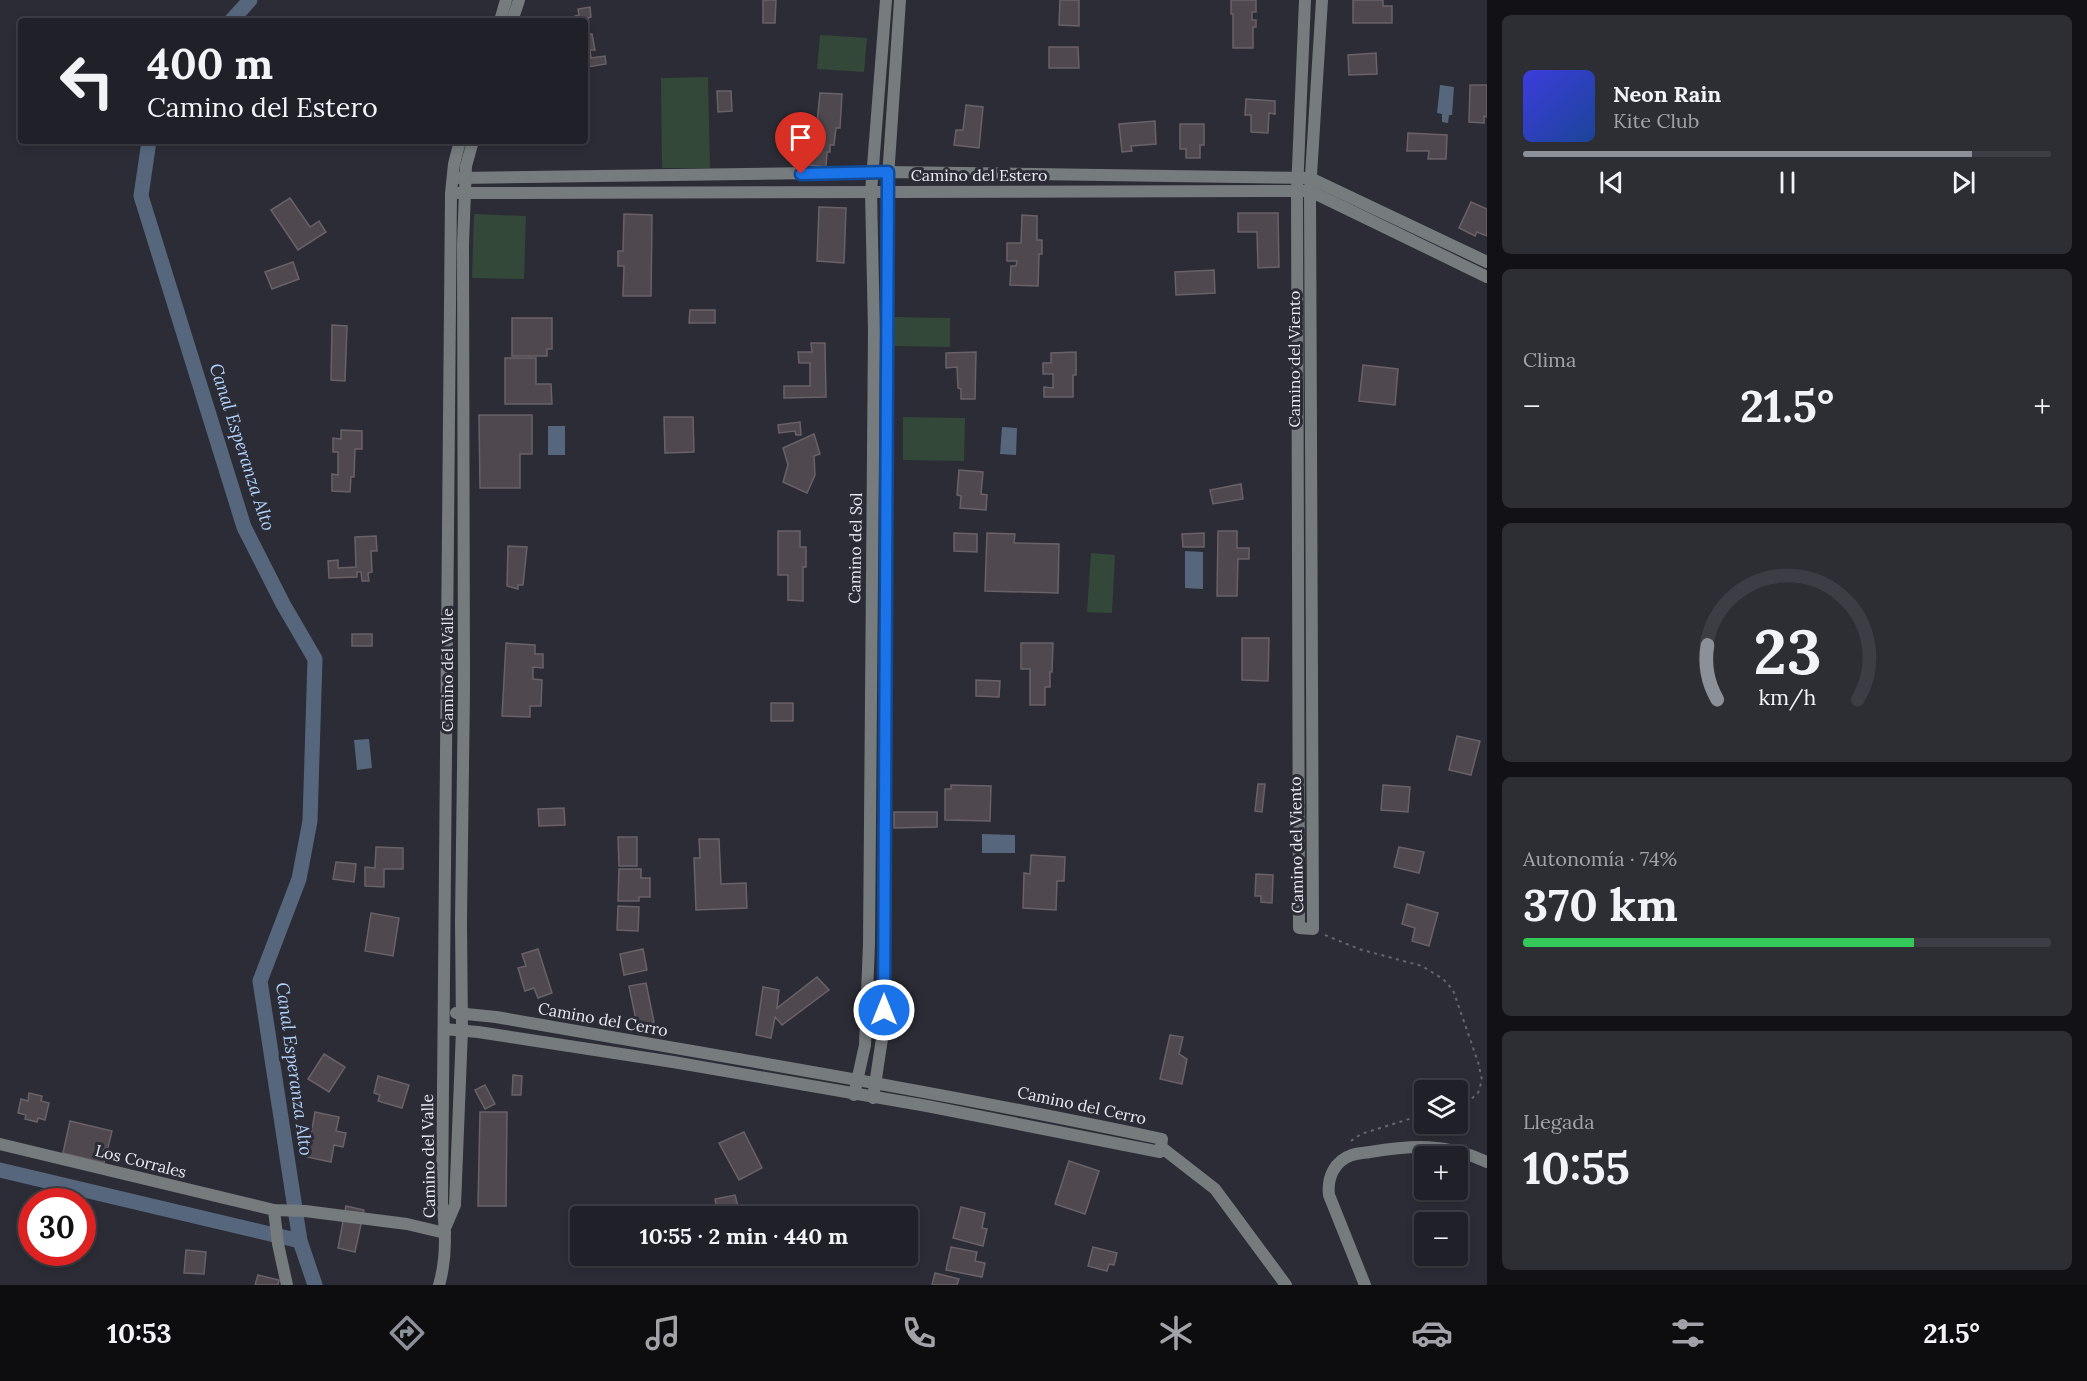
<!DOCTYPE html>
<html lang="es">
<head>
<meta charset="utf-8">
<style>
	body { margin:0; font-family:Lora,serif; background:#2d2e34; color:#f1f3f6; height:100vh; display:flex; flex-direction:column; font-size:22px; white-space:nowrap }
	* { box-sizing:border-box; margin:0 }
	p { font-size:20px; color:#a2a3a8 }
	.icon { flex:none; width:33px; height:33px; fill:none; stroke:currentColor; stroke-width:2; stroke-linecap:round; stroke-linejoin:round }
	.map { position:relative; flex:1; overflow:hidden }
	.details { display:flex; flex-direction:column; gap:15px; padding:15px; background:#121216; width:600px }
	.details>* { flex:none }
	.guide { position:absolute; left:18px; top:18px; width:570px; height:126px; border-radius:6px; box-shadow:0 3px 9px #0003,0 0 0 2px #3d3e45; background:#202128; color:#f1f3f6; overflow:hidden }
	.fabs { position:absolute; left:1414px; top:1080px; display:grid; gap:12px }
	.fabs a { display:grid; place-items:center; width:54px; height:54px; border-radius:6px; background:#202128; box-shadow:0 3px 9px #0003,0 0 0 2px #3d3e45; font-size:30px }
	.speed { position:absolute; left:18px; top:1188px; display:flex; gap:12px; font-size:30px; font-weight:700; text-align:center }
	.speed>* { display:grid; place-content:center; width:78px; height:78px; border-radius:50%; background:#202128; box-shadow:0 3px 9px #0003,0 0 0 2px #3d3e45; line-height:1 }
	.speed .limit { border:9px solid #d22; background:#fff; color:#111 }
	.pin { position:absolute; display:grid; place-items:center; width:51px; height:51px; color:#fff; margin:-62px -26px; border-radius:50% 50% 50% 0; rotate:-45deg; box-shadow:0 0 6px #0007 }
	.pin .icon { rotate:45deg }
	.me { position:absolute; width:66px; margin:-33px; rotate:0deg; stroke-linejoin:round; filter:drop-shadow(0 0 4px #0008) }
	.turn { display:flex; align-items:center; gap:21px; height:126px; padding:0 30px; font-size:27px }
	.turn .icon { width:78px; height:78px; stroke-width:2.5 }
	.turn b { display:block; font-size:42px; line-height:51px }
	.big { font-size:45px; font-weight:700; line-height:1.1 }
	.details .widget { flex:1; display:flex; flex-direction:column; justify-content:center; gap:9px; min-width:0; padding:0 21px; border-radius:9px; background:#2d2e34 }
	.details .dial { align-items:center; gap:0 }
	.dial svg { height:156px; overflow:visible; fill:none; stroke:#3d3e45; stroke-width:7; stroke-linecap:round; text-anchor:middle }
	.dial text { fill:#f1f3f6; stroke:none }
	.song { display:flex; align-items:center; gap:18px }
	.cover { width:72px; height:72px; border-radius:9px; background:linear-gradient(135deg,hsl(240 70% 55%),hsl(220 70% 35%)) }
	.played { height:6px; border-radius:3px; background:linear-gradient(90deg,#8c9099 85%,#3d3e45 85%) }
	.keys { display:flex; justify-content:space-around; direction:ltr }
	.heat { display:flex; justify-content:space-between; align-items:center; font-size:33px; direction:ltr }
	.charge { height:9px; border-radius:4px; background:linear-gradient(90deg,#34c759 74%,#3d3e45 0) }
	.trip { position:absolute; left:570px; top:1206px; width:348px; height:60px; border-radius:6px; background:#202128; box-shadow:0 3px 9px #0003,0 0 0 2px #3d3e45; font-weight:700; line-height:60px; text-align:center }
	.dock { display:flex; height:96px; justify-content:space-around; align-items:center; background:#0d0d10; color:#a2a3a8 }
	.dock .icon { width:42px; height:42px }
	.dock .active { color:#8c9099 }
	.dock b { font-size:27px; color:#f1f3f6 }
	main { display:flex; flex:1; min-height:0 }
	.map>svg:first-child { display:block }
	.green { fill:#344839 }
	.water { fill:#56677d }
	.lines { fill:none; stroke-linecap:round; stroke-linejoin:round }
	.canal { stroke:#56677d; stroke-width:15 }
	.building { fill:#50484f; stroke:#6a6168; stroke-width:1.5 }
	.path { stroke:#66676f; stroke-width:2; stroke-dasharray:3 4.5; stroke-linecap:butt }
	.minor { stroke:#767b7e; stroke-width:12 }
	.route-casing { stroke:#114b97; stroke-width:15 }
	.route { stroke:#1a73e8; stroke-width:10 }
	.labels { text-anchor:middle; stroke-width:6; stroke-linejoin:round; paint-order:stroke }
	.street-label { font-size:16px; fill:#eaebf1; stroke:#2b2c35 }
	.water-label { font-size:18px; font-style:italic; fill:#b1d3fe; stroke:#2b2c35 }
</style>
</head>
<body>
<main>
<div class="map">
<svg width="1487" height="1285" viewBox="0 0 1487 1285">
	<rect width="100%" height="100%" fill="#2b2c35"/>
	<!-- green -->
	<g class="green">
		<path d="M820 35 867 38 864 72 817 69Z"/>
		<path d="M708 77 710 168H662L661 78Z"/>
		<path d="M474 214 526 216 524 279 472 278Z"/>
		<path d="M894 317 950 318V347L894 346Z"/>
		<path d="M903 417 965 418 964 461 903 460Z"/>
		<path d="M1091 553 1115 555 1112 613 1087 612Z"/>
	</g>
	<!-- water -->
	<g class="water">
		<path d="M1440 85 1454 87 1452 115H1449L1448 123 1442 122V114L1437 113Z"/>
		<rect x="548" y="426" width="17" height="29"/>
		<path d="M1002 427 1017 428 1016 455 1000 454Z"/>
		<path d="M1185 551 1203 552V589L1185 588Z"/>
		<path d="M369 739 372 768 357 770 354 740Z"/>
		<path d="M982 834 1015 835V853H982Z"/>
	</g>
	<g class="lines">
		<!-- canal -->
		<g class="canal">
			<path d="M231 21 250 0"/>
			<path d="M149 141 141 196 244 527 283 604 315 659 310 821 299 879 260 981 300 1241 315 1285"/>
			<path d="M0 1170 300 1241"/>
		</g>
	</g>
	<!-- building -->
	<g class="building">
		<path d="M763 0H776L775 23H763Z"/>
		<path d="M1060 0H1079V26L1059 25Z"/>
		<path d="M1231 0H1256V12H1252V20H1256V27H1253V48H1233V14H1231Z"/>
		<path d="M1353 0H1383V6H1392V23H1353Z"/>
		<path d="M590 7 591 17 588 18 589 23H586L588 34H592L595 50H590L591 58 605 56 606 64 588 67 587 61 585 62V21H576L575 16 579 15 578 9Z"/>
		<path d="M1049 47H1078L1079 68H1049Z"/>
		<path d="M1376 53 1377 74 1349 75 1348 55Z"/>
		<path d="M1470 85H1487V117L1484 116V123L1469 122Z"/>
		<path d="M717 91H731L732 111 718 112Z"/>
		<path d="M820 93 842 94 840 128H836L834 145H830V152H827L826 167 809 165 810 153 787 151 789 129 816 132Z"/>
		<path d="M1246 99 1275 101V114L1269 113 1268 133 1251 132V115H1245Z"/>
		<path d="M966 105 983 107 979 148 954 145 956 130H963Z"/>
		<path d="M1155 121 1156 144 1131 146 1132 151 1122 152 1119 124Z"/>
		<path d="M1180 124H1204V145H1200V158H1186V149H1180Z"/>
		<path d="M1408 133 1447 135 1446 159H1428L1429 151H1407Z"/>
		<path d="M290 198 310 227 319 221 326 232 298 250 271 210Z"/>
		<path d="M1471 202 1487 209V236L1477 232 1475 236 1459 228Z"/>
		<path d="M819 207 846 208 844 263 817 261Z"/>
		<path d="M1238 213H1278L1279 267 1258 268 1257 232H1238Z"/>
		<path d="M624 214 652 215 651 296H623L624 266H618V251H623Z"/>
		<path d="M1022 215 1037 216V240H1042V254H1039L1038 286 1010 285 1011 266H1016L1017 261H1007V243H1021Z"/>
		<path d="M293 262 299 279 272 289 265 272Z"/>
		<path d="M1214 270 1215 293 1176 295 1175 272Z"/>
		<path d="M690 310H715V323H689Z"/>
		<path d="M512 318H552V349H547V356H512Z"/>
		<path d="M332 325 347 326 345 381 331 380Z"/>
		<path d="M811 343H825L826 397 784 398V386H810V363H799L798 352H812Z"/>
		<path d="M976 352 975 399H961V389L958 388 957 367 946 368V353Z"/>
		<path d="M1076 352V375H1073V397H1044V387L1053 388V374H1043V363H1051V353Z"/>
		<path d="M505 358H536V384H551L552 404H505Z"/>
		<path d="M1363 365 1398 369 1395 405 1359 401Z"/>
		<path d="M479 415H532V454H520V488H480Z"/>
		<path d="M664 417H693L694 452 665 453Z"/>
		<path d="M800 422 801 435H796L795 431 779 433 778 425Z"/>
		<path d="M341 430 362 431V449H355L354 477H351L350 492 332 491V474L338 475V452H333V438L341 439Z"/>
		<path d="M814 434 820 454 814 456 815 475 807 493 783 482 788 465 783 448Z"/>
		<path d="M959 470 983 472 981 494 987 495 986 510 960 508 961 496 957 495Z"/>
		<path d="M1241 484 1243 499 1213 504 1210 490Z"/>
		<path d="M778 531H800V547H806V567H803V601L788 600V575H778Z"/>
		<path d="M1218 531H1237V548H1249V559H1238L1237 596H1217Z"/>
		<path d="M954 533 977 534V552L954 551Z"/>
		<path d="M987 533 1015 534 1014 543 1059 544 1058 593 985 591Z"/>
		<path d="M1204 533V547H1183L1182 534Z"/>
		<path d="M376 536 377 551H371L372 572 368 573 369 581H362L361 572H357V577L329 578 328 561 338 560V568L356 567 355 537Z"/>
		<path d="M508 546 527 547 523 585H518V589L507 586Z"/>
		<rect x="352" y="634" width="20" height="12"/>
		<path d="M1242 638H1269L1268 681 1242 680Z"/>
		<path d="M506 643 535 645V654H543V668L533 667V679L542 680 541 706H530V717L502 716Z"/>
		<path d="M1021 643H1053L1052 672H1050V687H1045V705H1030V669H1021Z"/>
		<path d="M976 680 1000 681 999 697 976 696Z"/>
		<rect x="771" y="703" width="22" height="18"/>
		<path d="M1457 736 1480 741 1471 775 1449 770Z"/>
		<path d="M1258 784H1265L1262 812 1255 811Z"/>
		<path d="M951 785 991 786 990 821 945 820V789H951Z"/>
		<path d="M1383 785 1410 787 1408 812 1381 810Z"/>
		<path d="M564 808 565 825 539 826 538 809Z"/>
		<path d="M894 812H937V827L894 828Z"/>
		<path d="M618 837H637V866H619Z"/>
		<path d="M699 839H719L721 884 746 883 747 908 696 910 694 858H700Z"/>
		<path d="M376 847 403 848V869H384V887L365 886V867L375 868Z"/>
		<path d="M1399 847 1424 852 1419 873 1394 867Z"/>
		<path d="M1031 855 1065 857 1064 881H1057L1056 910 1023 908 1024 873 1030 874Z"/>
		<path d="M336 862 356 864 354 882 333 879Z"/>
		<path d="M619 869H641V878H650V897H639V901H618Z"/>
		<path d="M1256 874 1273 875 1272 903 1261 902V896H1255Z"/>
		<path d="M1407 904 1438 913 1429 946 1412 941 1415 928 1402 924Z"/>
		<path d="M618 906 639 907 638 931 617 930Z"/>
		<path d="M371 913 399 918 393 956 365 951Z"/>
		<path d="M538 949 552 993 538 998 534 988 525 991 518 968 526 966 522 954Z"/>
		<path d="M643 949 647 970 624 975 620 954Z"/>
		<path d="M817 977 829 990 782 1025 775 1017 771 1038 756 1035 763 987 779 990 777 1008Z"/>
		<path d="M646 983 654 1022 637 1025 629 986Z"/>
		<path d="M1170 1035 1183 1037 1179 1054 1187 1059 1182 1084 1160 1079Z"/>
		<path d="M324 1054 345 1067 329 1092 308 1079Z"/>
		<path d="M513 1075 522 1076 521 1095H512Z"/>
		<path d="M378 1076 409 1085 402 1108 378 1101 380 1095 374 1093Z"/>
		<path d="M485 1085 495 1104 485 1109 475 1090Z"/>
		<path d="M29 1093 42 1096 41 1101 49 1103 45 1120 38 1118 37 1122 25 1119 26 1115 18 1113 21 1099 28 1101Z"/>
		<path d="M315 1112 339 1117 336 1131 346 1133 343 1147 334 1145 331 1162 307 1157Z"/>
		<path d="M480 1112H507L506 1206H478Z"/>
		<path d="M70 1121 112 1131 104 1163 63 1153Z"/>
		<path d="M744 1132 762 1168 739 1180 719 1143Z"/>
		<path d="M1069 1161 1099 1171 1085 1214 1055 1204Z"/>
		<path d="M735 1195 739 1210 718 1215 715 1199Z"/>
		<path d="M346 1206 364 1210 355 1252 338 1248Z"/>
		<path d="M961 1207 985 1213 982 1228 987 1229 983 1246 953 1238Z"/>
		<path d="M951 1247 977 1252 975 1261 985 1263 982 1277 946 1270Z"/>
		<path d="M1093 1247 1117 1253 1114 1265 1109 1264 1107 1271 1088 1266Z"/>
		<path d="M186 1250 206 1252 204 1274 184 1273Z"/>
		<path d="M935 1273 959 1279 957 1285H932Z"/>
		<path d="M258 1275 279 1280 278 1285H255Z"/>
	</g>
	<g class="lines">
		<!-- path -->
		<g class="path">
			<path d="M1325 935 1359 949 1422 966 1443 979 1453 990 1478 1062 1482 1080 1478 1093 1470 1100 1458 1104"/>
			<path d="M1351 1141 1361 1134 1425 1114"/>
		</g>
		<!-- minor -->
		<g class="minor">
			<path d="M1305 0 1297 191 1299 928 1313 929 1310 191 1322 0"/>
			<path d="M500 21 506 0"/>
			<path d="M512 21 519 0"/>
			<path d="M459 178 888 172 1310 178 1487 262"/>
			<path d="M458 193 1310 191 1487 277"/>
			<path d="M456 1013 496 1017C719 1056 941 1092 1162 1139L1161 1147"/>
			<path d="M444 1029 478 1032 673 1062 927 1106 1160 1152 1161 1147"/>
			<path d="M854 1095 865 1045 869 944 874 331 871 192 886 0"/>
			<path d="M873 1098 883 1032 887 192 900 0"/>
			<path d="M0 1144 274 1210 305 1211 407 1224 445 1233"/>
			<path d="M1161 1147 1215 1189 1286 1285"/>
			<path d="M274 1210 278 1244 287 1285"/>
			<path d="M446 1226 455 1205 462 1030 461 921 464 689 463 244 466 166 473 141"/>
			<path d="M439 1285C447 1258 446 1230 442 1203L451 193 454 164 460 141"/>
			<path d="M1365 1285 1329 1195C1327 1178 1334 1161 1352 1155 1358 1153 1364 1153 1370 1152 1413 1145 1446 1143 1487 1162"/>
		</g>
	</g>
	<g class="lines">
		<defs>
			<path id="route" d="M801 174 888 172 884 1010"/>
		</defs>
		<!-- route casing -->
		<use href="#route" class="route-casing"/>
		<!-- route -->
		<use href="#route" class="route"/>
	</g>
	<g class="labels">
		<!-- street labels -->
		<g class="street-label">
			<text x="979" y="181">Camino del Estero</text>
			<text transform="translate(1294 359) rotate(-90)" y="6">Camino del Viento</text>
			<text transform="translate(855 548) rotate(-89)" y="6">Camino del Sol</text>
			<text transform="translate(447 670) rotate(-90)" y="6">Camino del Valle</text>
			<text transform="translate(1296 845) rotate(-91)" y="6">Camino del Viento</text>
			<text transform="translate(603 1019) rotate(10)" y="6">Camino del Cerro</text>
			<text transform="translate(1082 1105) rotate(12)" y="6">Camino del Cerro</text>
			<text transform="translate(428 1156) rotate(-91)" y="6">Camino del Valle</text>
			<text transform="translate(141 1161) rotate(14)" y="6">Los Corrales</text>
		</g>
		<!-- water labels -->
		<g class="water-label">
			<text transform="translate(242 447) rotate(72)" y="6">Canal Esperanza Alto</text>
			<text transform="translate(294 1069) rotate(82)" y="6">Canal Esperanza Alto</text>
		</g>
	</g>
</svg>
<div class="fabs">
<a><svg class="icon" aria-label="layers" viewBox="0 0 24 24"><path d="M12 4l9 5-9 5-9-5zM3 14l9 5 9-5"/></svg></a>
<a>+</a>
<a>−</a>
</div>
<div class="speed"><div class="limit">30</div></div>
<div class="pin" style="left:801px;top:174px;background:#d93025"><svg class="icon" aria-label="arrive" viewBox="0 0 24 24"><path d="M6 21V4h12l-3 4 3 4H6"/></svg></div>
<svg class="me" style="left:884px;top:1010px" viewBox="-20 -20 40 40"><circle r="17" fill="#1a73e8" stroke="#fff" stroke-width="3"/><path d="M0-11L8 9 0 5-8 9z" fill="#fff"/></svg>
<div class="trip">10:55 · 2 min · 440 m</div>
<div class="guide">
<div class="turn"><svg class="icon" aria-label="left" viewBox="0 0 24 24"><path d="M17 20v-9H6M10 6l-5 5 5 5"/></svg><div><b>400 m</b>Camino del Estero</div></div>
</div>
</div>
<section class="details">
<div class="widget">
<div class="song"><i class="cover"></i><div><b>Neon Rain</b><p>Kite Club</p></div></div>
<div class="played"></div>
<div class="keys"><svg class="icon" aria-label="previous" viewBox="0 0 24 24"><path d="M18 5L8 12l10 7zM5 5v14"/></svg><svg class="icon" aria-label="pause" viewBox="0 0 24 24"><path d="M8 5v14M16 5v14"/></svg><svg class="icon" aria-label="next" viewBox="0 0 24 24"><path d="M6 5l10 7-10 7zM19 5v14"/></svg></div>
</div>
<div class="widget"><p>Clima</p>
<div class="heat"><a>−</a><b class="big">21.5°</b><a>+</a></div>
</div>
<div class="widget dial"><svg viewBox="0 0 100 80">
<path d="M14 69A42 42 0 1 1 86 69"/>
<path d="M14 69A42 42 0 0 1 9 41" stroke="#8c9099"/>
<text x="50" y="56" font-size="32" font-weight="700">23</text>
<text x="50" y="72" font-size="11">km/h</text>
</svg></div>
<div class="widget"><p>Autonomía · 74%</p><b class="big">370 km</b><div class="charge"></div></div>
<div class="widget"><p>Llegada</p><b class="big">10:55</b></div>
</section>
</main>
<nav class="dock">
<b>10:53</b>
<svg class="icon active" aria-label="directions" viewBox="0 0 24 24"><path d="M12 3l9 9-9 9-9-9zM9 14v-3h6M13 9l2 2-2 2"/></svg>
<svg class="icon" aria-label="music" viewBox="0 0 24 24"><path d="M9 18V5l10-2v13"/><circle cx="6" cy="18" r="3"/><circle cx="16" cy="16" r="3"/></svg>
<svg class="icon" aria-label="phone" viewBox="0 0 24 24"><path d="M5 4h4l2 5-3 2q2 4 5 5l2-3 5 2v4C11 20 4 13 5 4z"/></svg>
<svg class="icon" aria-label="climate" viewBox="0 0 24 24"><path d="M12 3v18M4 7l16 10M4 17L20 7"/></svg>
<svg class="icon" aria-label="car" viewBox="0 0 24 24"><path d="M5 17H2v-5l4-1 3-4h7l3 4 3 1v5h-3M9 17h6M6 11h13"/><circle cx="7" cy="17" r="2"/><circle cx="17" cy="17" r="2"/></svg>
<svg class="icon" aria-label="filters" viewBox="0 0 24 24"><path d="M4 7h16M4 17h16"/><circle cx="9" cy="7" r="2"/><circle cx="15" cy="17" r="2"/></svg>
<b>21.5°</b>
</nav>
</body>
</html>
